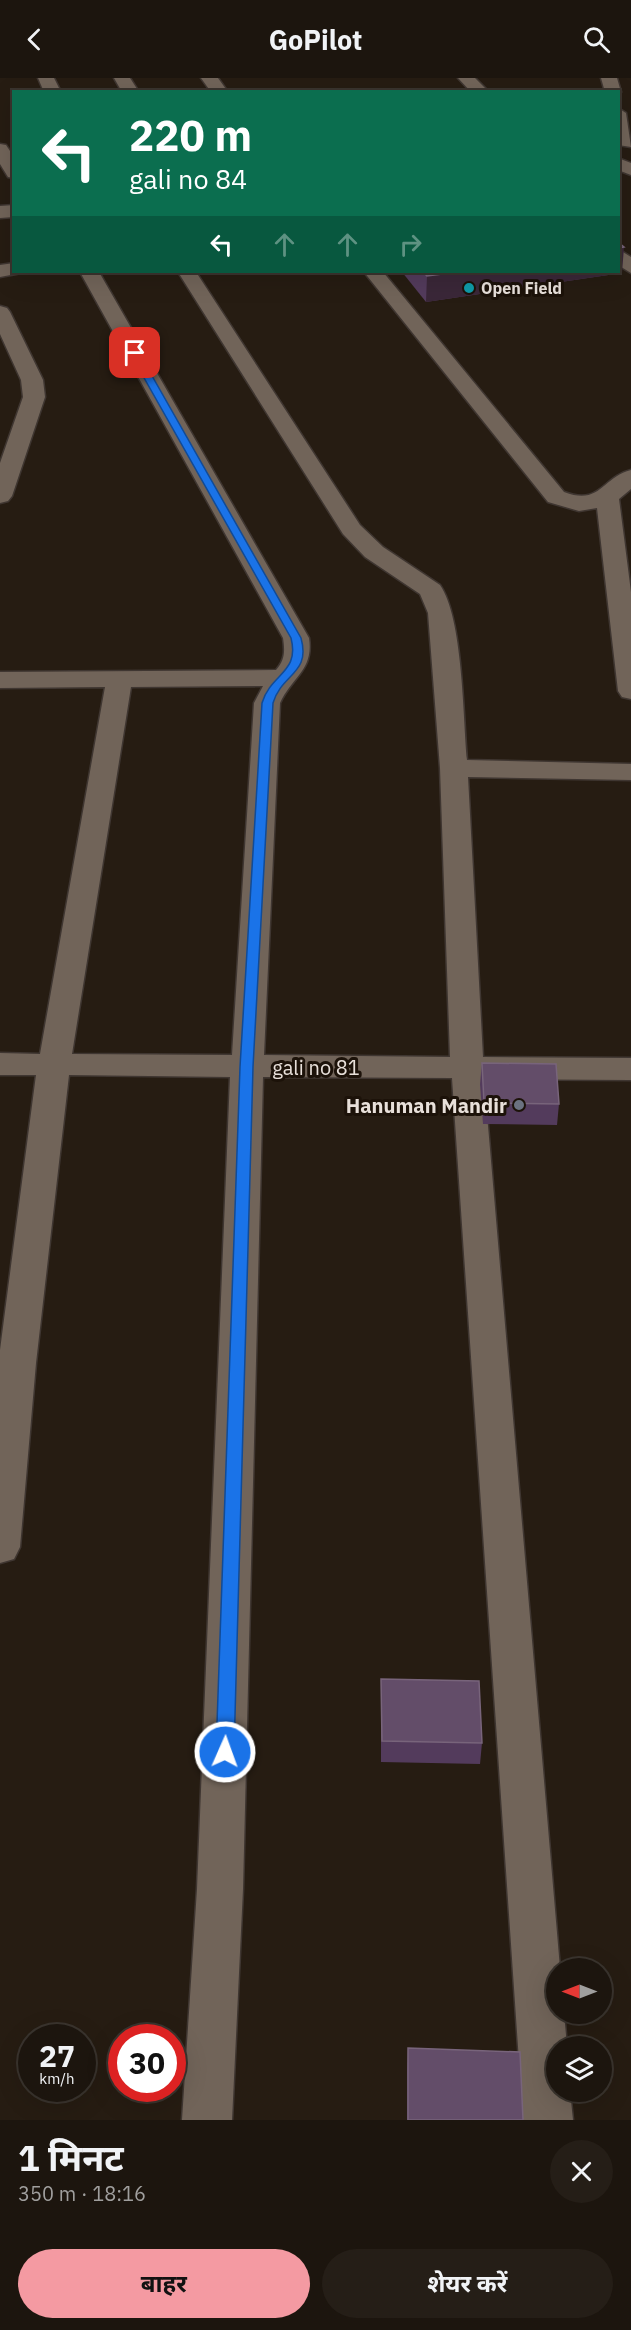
<!DOCTYPE html>
<html lang="hi">
<head>
<meta charset="utf-8">
<style>
  body { margin:0; font-family:"IBM Plex Sans","Noto Sans Devanagari",sans-serif; background:#251e17; color:#f1f3f6; height:100vh; display:flex; flex-direction:column; font-size:22px; white-space:nowrap }
  * { box-sizing:border-box; margin:0 }
  p { font-size:20px; color:#a09f9e }
  .icon { flex:none; width:33px; height:33px; fill:none; stroke:currentColor; stroke-width:2; stroke-linecap:round; stroke-linejoin:round }
  .map { position:relative; height:2042px; overflow:hidden }
  .side { display:flex; flex-direction:column; background:#1c150e; flex:1 }
  .side>* { flex:none }
  .hud { position:absolute; left:12px; top:12px; width:608px; height:183px; border-radius:0px; box-shadow:0 6px 24px #0002,0 0 0 2px #3a342e; background:#0b6e4f; color:#fff; overflow:hidden }
  .needle { width:39px; rotate:270deg }
  .buttons { position:absolute; left:546px; top:1880px; display:grid; gap:12px }
  .buttons a { display:grid; place-items:center; width:66px; height:66px; border-radius:50%; background:#1c150e; box-shadow:0 6px 24px #0002,0 0 0 2px #3a342e; font-size:30px }
  .speed { position:absolute; left:18px; top:1946px; display:flex; gap:12px; font-size:30px; font-weight:700; text-align:center }
  .speed>* { display:grid; place-content:center; width:78px; height:78px; border-radius:50%; background:#1c150e; box-shadow:0 6px 24px #0002,0 0 0 2px #3a342e; line-height:1 }
  .speed small { font-size:15px; font-weight:400 }
  .speed .limit { border:9px solid #d22; background:#fff; color:#111 }
  .pin { position:absolute; display:grid; place-items:center; width:51px; height:51px; color:#fff; margin:-26px; border-radius:12px; box-shadow:0 3px 9px #0006 }
  .me { position:absolute; width:66px; margin:-33px; rotate:2deg; stroke-linejoin:round; filter:drop-shadow(0 0 4px #0008) }
  .turn { display:flex; align-items:center; gap:21px; height:126px; padding:0 18px; font-size:27px }
  .turn .icon { width:78px; height:78px; stroke-width:2.5 }
  .turn b { display:block; font-size:42px; line-height:51px }
  .lanes { display:flex; align-items:center; height:57px; padding:0 18px; background:#0003; justify-content:center; gap:30px; direction:ltr }
  .lanes .off { opacity:.35 }
  .round { display:grid; place-items:center; flex:none; width:63px; height:63px; border-radius:32px; background:#251e17 }
  .overview { display:flex; align-items:center; justify-content:space-between; height:102px; padding:0 18px }
  h1 { font-size:36px; font-weight:700; line-height:45px }
  .action { display:flex; gap:12px; margin-top:auto; padding:12px 18px }
  .action a { flex:1; height:69px; border-radius:36px; background:#f49aa2; color:#111; font-size:24px; font-weight:700; line-height:69px; text-align:center }
  .action a+a { background:#251e17; color:#f1f3f6 }
  header { display:flex; justify-content:space-between; align-items:center; height:78px; padding:0 18px; background:#1c150e; font-size:27px; font-weight:700 }
  .map>svg:first-child { display:block }
  .lines { fill:none; stroke-linecap:round; stroke-linejoin:round }
  .minor-casing { stroke:#3f3631; stroke-width:3 }
  .minor { fill:#716459; fill-rule:evenodd }
  .wall { fill:#533b5c }
  .shaded-wall { fill:#3a2738 }
  .building { fill:#634d69; stroke:#78647b; stroke-width:1.5 }
  .route { fill:#1a73e8; stroke:#114b97; stroke-width:1.5 }
  .culture-dot { fill:#0f9aa8; stroke:#1c1209; stroke-width:2 }
  .worship-dot { fill:#6b7280; stroke:#1c1209; stroke-width:2 }
  .labels { text-anchor:middle; dominant-baseline:central; stroke-width:6; stroke-linejoin:round; paint-order:stroke }
  .far-poi-label { font-size:16px; font-weight:bold; fill:#e8e0da; stroke:#1c1209; text-anchor:start }
  .street-label { font-size:20px; fill:#e8e0da; stroke:#1c1209 }
  .poi-label { font-size:20px; font-weight:bold; fill:#e8e0da; stroke:#1c1209; text-anchor:end }
</style>
</head>
<body>
<header><svg class="icon" aria-label="back" viewBox="0 0 24 24"><path d="M15 5l-7 7 7 7"/></svg>GoPilot<svg class="icon" aria-label="search" viewBox="0 0 24 24"><circle cx="10" cy="10" r="6"/><path d="M15 15l6 6"/></svg></header>
<div class="map">
<svg width="631" height="2042" viewBox="0 0 631 2042">
  <rect width="100%" height="100%" fill="#261c12"/>
  <g class="lines">
    <defs>
      <g id="minor">
        <path d="M38,0H54L61,14H44Z"/>
        <path d="M114,0H130L139,14H122Z"/>
        <path d="M201,0H218L228,14H211Z"/>
        <path d="M458,0H475L489,14H471Z"/>
        <path d="M601,0H617L621,14L619,18L618,14H605Z"/>
        <path d="M618,30L626,35L631,69L618,67Z"/>
        <path d="M0,66L6,67L14,79V100L8,99L0,86Z"/>
        <path d="M618,80L631,85V97L618,92Z"/>
        <path d="M14,127V139L0,140V128Z"/>
        <path d="M618,171L631,179V195L618,187Z"/>
        <path d="M14,185V194L21,195L0,199V187Z"/>
        <path d="M80,194H99L309,560C314,592 292,599 280,625L264,977L450,979L440,690L428,535L420,516L365,479L343,456L178,194H196L360,447L383,469L440,507C463,540 463,639 467,682L631,686V702L468,699L483,979L631,980V1002L484,1001L560,1890H556V1935H564L567,1968H556V2013H570L573,2042H523L452,1000L263,999L243,1811L232,2042H182L197,1811L230,999L69,997L36,1285L20,1469L14,1481L0,1485V1272L36,997H0V975L40,976L105,609L0,610V594L276,592C285,582 285,573 283,560ZM263,608L254,625L232,977L72,976L131,609Z"/>
        <path d="M364,194H383L564,414C601,428 602,399 631,392V411L619,421L631,514V621L622,619L618,613L597,430L579,433L548,424Z"/>
        <path d="M0,228L7,230L10,234L43,302L45,319L12,418L8,423L0,425V385L23,319L21,302L0,256Z"/>
      </g>
    </defs>
    <use href="#minor" class="minor-casing"/>
    <use href="#minor" class="minor"/>
  </g>
  <g class="wall">
    <path d="M402,194H618L622,195L426,224Z"/>
    <path d="M482,985L559,1026L557,1047L483,1046L480,1006Z"/>
    <path d="M381,1601L482,1665L480,1686L381,1684Z"/>
    <path d="M408,1970L523,2042H407V1990Z"/>
  </g>
  <path class="shaded-wall" d="M624,169L622,195L426,224L427,198L458,194H618V170Z"/>
  <g class="building">
    <path d="M618,164L624,169L618,170Z"/>
    <path d="M423,194H458L427,198Z"/>
    <path d="M482,985L556,986L559,1026L484,1025Z"/>
    <path d="M381,1601L479,1603L482,1665L382,1663Z"/>
    <path d="M408,1970L520,1974L523,2042H408Z"/>
  </g>
  <path class="route" d="M135,272L139,275L301,560C311,596 282,595 273,625L253,989L234,1674L231,1680L225,1682L219,1680L216,1674L240,989L262,625C271,595 300,595 291,560L130,275Z"/>
  <circle class="culture-dot" cx="469" cy="210" r="6"/>
  <circle class="worship-dot" cx="519" cy="1027" r="6"/>
  <g class="labels">
    <g class="far-poi-label">
      <text x="481" y="210">Open Field</text>
    </g>
    <g class="street-label">
      <text x="316" y="989">gali no 81</text>
    </g>
    <g class="poi-label">
      <text x="507" y="1027">Hanuman Mandir</text>
    </g>
  </g>
</svg>
<div class="buttons">
<a><svg class="needle" viewBox="-14 -14 28 28"><path d="M0-13l5 13h-10z" fill="#e53935"/><path d="M0 13l5-13h-10z" fill="#a09f9e"/></svg></a>
<a><svg class="icon" aria-label="layers" viewBox="0 0 24 24"><path d="M12 4l9 5-9 5-9-5zM3 14l9 5 9-5"/></svg></a>
</div>
<div class="speed"><div>27<small>km/h</small></div><div class="limit">30</div></div>
<div class="pin" style="left:135px;top:275px;background:#d93025"><svg class="icon" aria-label="arrive" viewBox="0 0 24 24"><path d="M6 21V4h12l-3 4 3 4H6"/></svg></div>
<svg class="me" style="left:225px;top:1674px" viewBox="-20 -20 40 40"><circle r="17" fill="#1a73e8" stroke="#fff" stroke-width="3"/><path d="M0-11L8 9 0 5-8 9z" fill="#fff"/></svg>
<div class="hud">
<div class="turn"><svg class="icon" aria-label="left" viewBox="0 0 24 24"><path d="M17 20v-9H6M10 6l-5 5 5 5"/></svg><div><b>220 m</b>gali no 84</div></div>
<div class="lanes"><svg class="icon" aria-label="left" viewBox="0 0 24 24"><path d="M17 20v-9H6M10 6l-5 5 5 5"/></svg><svg class="icon off" aria-label="ahead" viewBox="0 0 24 24"><path d="M12 20V5M6 11l6-6 6 6"/></svg><svg class="icon off" aria-label="ahead" viewBox="0 0 24 24"><path d="M12 20V5M6 11l6-6 6 6"/></svg><svg class="icon off" aria-label="right" viewBox="0 0 24 24"><path d="M7 20v-9h11M14 6l5 5-5 5"/></svg></div>
</div>
</div>
<section class="side">
<div class="overview"><div><h1>1 मिनट</h1><p>350 m · 18:16</p></div><a class="round"><svg class="icon" aria-label="close" viewBox="0 0 24 24"><path d="M6 6l12 12M18 6L6 18"/></svg></a></div>
<div class="action"><a>बाहर</a><a>शेयर करें</a></div>
</section>
</body>
</html>
